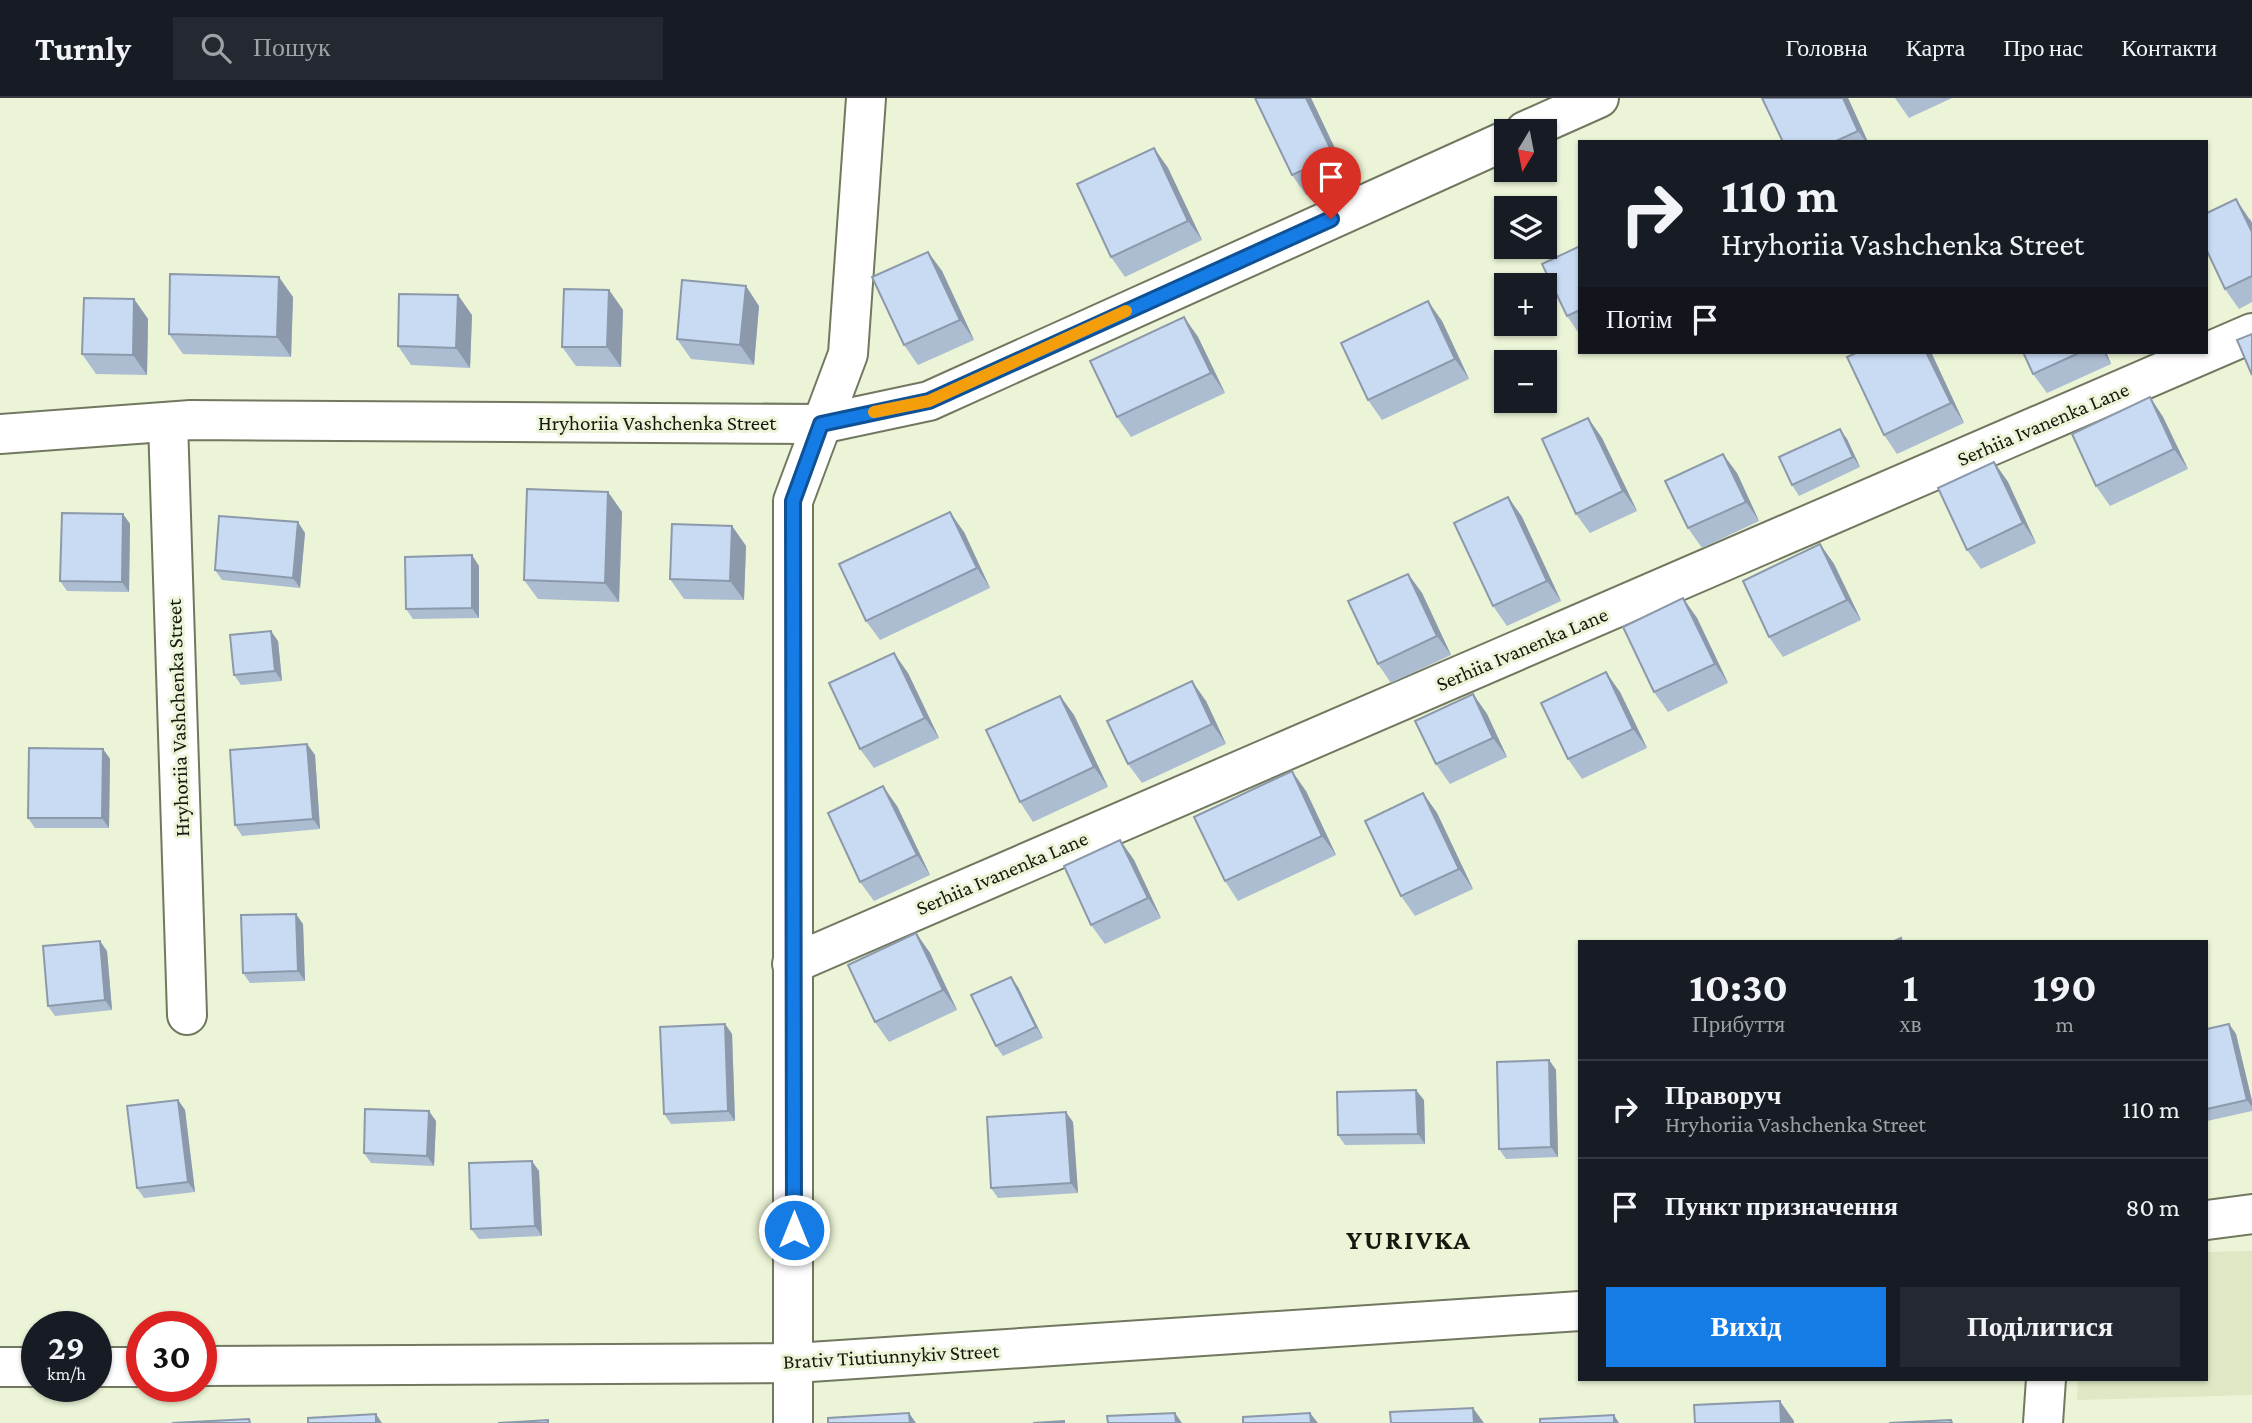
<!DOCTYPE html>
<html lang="uk">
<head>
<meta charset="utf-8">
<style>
  body { margin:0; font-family:"Crimson Pro",serif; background:#242831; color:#f1f3f6; height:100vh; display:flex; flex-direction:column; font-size:26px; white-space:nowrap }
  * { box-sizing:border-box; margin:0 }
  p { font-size:23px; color:#9ea1a6 }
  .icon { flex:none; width:38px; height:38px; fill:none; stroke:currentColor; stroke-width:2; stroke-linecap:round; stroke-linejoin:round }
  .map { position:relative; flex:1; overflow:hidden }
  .details { position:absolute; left:1578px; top:842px; width:630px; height:441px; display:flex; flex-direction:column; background:#171b24; border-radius:0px; box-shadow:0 2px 5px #0004 }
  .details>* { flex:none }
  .banner { position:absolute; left:1578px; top:42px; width:630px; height:214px; border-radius:0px; box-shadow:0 2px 5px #0004; background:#171b24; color:#f1f3f6; overflow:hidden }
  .needle { width:46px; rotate:190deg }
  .tools { position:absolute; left:1494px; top:21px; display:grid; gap:14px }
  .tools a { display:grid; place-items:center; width:63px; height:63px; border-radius:0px; background:#171b24; box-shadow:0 2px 5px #0004; font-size:35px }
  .speed { position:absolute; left:21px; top:1213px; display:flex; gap:14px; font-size:35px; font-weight:700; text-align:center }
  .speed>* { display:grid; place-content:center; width:91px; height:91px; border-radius:50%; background:#171b24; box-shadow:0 2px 5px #0004; line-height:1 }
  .speed small { font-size:18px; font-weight:400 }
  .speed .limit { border:10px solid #d22; background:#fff; color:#111 }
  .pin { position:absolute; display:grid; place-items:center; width:60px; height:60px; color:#fff; margin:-72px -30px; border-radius:50% 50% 50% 0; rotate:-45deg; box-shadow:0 0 7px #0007 }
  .pin .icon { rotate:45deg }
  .me { position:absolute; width:77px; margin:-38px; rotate:0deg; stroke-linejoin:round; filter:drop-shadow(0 0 5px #0008) }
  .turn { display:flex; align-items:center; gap:24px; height:147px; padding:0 28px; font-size:32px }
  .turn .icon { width:91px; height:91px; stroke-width:2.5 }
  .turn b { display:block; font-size:49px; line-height:60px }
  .then { display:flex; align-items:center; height:66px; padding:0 28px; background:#0003; gap:14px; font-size:26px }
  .eta { display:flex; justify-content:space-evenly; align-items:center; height:119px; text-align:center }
  .eta b { font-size:42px; font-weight:700; line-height:49px }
  .cta { display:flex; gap:14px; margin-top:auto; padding:14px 28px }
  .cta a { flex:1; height:80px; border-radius:0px; background:#167ce5; color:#fff; font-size:28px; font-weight:700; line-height:80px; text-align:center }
  .cta a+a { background:#242831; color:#f1f3f6 }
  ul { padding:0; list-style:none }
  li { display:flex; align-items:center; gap:21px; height:98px; padding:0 28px; border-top:2px solid #363941 }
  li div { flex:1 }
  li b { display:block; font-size:26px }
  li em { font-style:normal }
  header { display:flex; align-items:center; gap:42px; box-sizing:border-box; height:98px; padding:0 35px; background:#171b24; border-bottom:2px solid #363941 }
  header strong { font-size:33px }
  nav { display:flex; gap:38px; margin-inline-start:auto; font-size:24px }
  .search { width:490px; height:63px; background:#242831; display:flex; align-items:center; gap:18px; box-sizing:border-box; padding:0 24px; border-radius:0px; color:#9ea1a6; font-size:26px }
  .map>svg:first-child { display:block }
  .built { fill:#dee8c4 }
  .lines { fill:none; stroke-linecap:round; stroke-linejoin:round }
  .minor-casing { stroke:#71785f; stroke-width:42 }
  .minor { stroke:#fff; stroke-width:38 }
  .wall { fill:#acbcd1 }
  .shaded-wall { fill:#8c99aa }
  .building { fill:#c8dbf3; stroke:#8c99aa; stroke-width:2 }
  .route-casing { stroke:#0e5195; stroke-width:18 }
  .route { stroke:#167ce5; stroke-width:12 }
  .slow { stroke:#f59e0b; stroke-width:12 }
  .labels { text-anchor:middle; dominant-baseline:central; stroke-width:6; stroke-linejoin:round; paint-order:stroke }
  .street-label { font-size:21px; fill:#16190f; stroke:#ebf4d7 }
  .district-label { font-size:28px; font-weight:bold; letter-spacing:2px; fill:#16190f; stroke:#ebf4d7 }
</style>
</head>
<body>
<header>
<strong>Turnly</strong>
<div class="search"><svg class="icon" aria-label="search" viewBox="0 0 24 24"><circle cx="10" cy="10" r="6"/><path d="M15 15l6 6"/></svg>Пошук</div>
<nav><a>Головна</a><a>Карта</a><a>Про нас</a><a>Контакти</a></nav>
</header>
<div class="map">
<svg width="2252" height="1325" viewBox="0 0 2252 1325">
  <rect width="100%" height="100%" fill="#ebf4d7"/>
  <path class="built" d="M2252,1153V1297L2077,1302L2078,1281H2207V1154Z"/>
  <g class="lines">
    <defs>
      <g id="minor">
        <path d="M1525,33L1599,0"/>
        <path d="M168,324L187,917"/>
        <path d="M0,336L191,322L821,326L929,303L1507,42"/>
        <path d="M792,866L2252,235"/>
        <path d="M2207,1122L2252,1116"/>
        <path d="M201,1268L795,1265L1580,1213"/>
        <path d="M0,1269H37"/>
        <path d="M96,1269H142"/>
        <path d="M793,1325V403L848,256L866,0"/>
        <path d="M2043,1325L2046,1281"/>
      </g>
    </defs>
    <use href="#minor" class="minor-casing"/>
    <use href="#minor" class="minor"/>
  </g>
  <g class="wall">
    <path d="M1255,0H1311L1348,78L1306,97L1292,77Z"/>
    <path d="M1848,0L1868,44H1783Z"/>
    <path d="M1895,0H1952L1909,20Z"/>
    <path d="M1154,50L1168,70L1202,142L1125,179L1111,159Z"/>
    <path d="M2250,120L2252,125V204L2239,211L2225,191Z"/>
    <path d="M1580,148V237L1567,218Z"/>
    <path d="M928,154L942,173L974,242L918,267L904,247Z"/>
    <path d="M609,192L623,212L621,269L576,268L562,249Z"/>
    <path d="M293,199L291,259L183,256L169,236Z"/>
    <path d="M134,201L148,221L147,277L96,276L82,256Z"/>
    <path d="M759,208L754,267L691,261L677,241Z"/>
    <path d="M472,217L470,270L411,267L398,248Z"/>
    <path d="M1184,219L1198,239L1225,295L1131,339L1117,319Z"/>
    <path d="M1442,223L1469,281L1382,322L1368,302Z"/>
    <path d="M1931,254L1964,325L1897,356L1884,337Z"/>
    <path d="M2023,254H2106L2111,266L2047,295L2033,276Z"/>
    <path d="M2150,299L2163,319L2188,371L2110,408L2096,388Z"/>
    <path d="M1588,320L1602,340L1637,413L1590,435L1576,416Z"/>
    <path d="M1847,341L1860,369L1799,398L1792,387Z"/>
    <path d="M1994,364L2008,384L2036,445L1981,471L1967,452Z"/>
    <path d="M1737,375L1759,423L1702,450L1688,430Z"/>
    <path d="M608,394L622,414L619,504L538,501L524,482Z"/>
    <path d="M1508,399L1522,419L1561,503L1507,528L1493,508Z"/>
    <path d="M123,416L130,426L129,494L67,493L60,483Z"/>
    <path d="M732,428L746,448L744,502L684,501L670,481Z"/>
    <path d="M964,434L990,490L880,542L866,523Z"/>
    <path d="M305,435L300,490L222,482L215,472Z"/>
    <path d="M1820,446L1834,466L1861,522L1783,559L1769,539Z"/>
    <path d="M479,468V520L413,521L406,511Z"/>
    <path d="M1408,476L1422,495L1451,557L1391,585L1378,566Z"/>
    <path d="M1683,500L1697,520L1728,585L1668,614L1654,594Z"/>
    <path d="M278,543L282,583L241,587L234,577Z"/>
    <path d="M908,575L939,640L874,670L860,651Z"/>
    <path d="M1620,594L1647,650L1582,681L1568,661Z"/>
    <path d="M1473,596L1487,616L1507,659L1450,686L1436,666Z"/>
    <path d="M1060,598L1074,617L1108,689L1033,724L1020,704Z"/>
    <path d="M1206,603L1226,646L1142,685L1128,666Z"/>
    <path d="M307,646L315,657L320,731L242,738L235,727Z"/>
    <path d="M103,651L110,661L109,730H35L28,720Z"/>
    <path d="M1306,693L1336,757L1238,803L1225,783Z"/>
    <path d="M1423,695L1437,715L1473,791L1415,818L1401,798Z"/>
    <path d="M897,708L930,777L874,803L860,784Z"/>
    <path d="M1120,742L1134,762L1161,820L1105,846L1091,827Z"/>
    <path d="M303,826L305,883L250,885L243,875Z"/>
    <path d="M916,835L930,855L957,912L889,944L875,924Z"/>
    <path d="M107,853L112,912L55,918L48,908Z"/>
    <path d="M1018,889L1043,940L1003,958L996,948Z"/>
    <path d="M725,926L732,936L735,1023L671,1026L664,1016Z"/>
    <path d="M2229,926L2236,936L2252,1003V1013L2207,1023V931Z"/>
    <path d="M1549,962L1556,972L1558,1059L1506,1061L1499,1051Z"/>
    <path d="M178,1002L185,1012L195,1094L144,1100L137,1090Z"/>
    <path d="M1424,1002L1425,1046L1345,1047L1338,1037Z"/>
    <path d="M436,1023L434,1068L371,1065L364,1055Z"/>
    <path d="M1073,1024L1078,1095L998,1100L991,1090Z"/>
    <path d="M539,1073L542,1138L479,1141L471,1131Z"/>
  </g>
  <g class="shaded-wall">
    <path d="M1306,0H1311L1348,78L1334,58Z"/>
    <path d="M1843,0H1848L1868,44H1866L1858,33Z"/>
    <path d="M1154,50L1168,70L1202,142L1188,123Z"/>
    <path d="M2236,101L2252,125V134Z"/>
    <path d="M928,154L942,173L974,242L960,222Z"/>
    <path d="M279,179L293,199L291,259L277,239Z"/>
    <path d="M746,188L759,208L754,267L740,247Z"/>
    <path d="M609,192L623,212L621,269L607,249Z"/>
    <path d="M458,197L472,217L470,270L456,250Z"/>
    <path d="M134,201L148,221L147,277L133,257Z"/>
    <path d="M1428,203L1442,223L1469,281L1455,261Z"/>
    <path d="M1184,219L1198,239L1225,295L1211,275Z"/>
    <path d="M1926,254H1931L1964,325L1951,305Z"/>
    <path d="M2103,254H2106L2111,266Z"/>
    <path d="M2150,299L2163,319L2188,371L2174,351Z"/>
    <path d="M1588,320L1602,340L1637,413L1623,393Z"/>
    <path d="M1840,331L1847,341L1860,369L1853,359Z"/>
    <path d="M1723,356L1737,375L1759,423L1746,404Z"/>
    <path d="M1994,364L2008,384L2036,445L2023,425Z"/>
    <path d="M608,394L622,414L619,504L605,485Z"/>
    <path d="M1508,399L1522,419L1561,503L1547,483Z"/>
    <path d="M950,414L964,434L990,490L977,470Z"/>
    <path d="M123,416L130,426L129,494L122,484Z"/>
    <path d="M298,424L305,435L300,490L293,480Z"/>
    <path d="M732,428L746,448L744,502L730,483Z"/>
    <path d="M1820,446L1834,466L1861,522L1847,502Z"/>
    <path d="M472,457L479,468V520L472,510Z"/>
    <path d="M1408,476L1422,495L1451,557L1437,538Z"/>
    <path d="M1683,500L1697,520L1728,585L1715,566Z"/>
    <path d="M271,533L278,543L282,583L275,573Z"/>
    <path d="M894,555L908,575L939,640L925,620Z"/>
    <path d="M1606,574L1620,594L1647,650L1633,631Z"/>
    <path d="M1192,583L1206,603L1226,646L1212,626Z"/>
    <path d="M1473,596L1487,616L1507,659L1493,640Z"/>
    <path d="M1060,598L1074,617L1108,689L1094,669Z"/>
    <path d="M307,646L315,657L320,731L313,721Z"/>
    <path d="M103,651L110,661L109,730L102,720Z"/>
    <path d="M1292,673L1306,693L1336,757L1322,738Z"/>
    <path d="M883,688L897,708L930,777L917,757Z"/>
    <path d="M1423,695L1437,715L1473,791L1459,771Z"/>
    <path d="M1120,742L1134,762L1161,820L1148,800Z"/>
    <path d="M296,816L303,826L305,883L298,873Z"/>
    <path d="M916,835L930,855L957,912L943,892Z"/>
    <path d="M100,843L107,853L112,912L105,902Z"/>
    <path d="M1011,879L1018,889L1043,940L1036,929Z"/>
    <path d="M725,926L732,936L735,1023L728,1013Z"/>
    <path d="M2229,926L2236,936L2252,1003V1009L2247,1002Z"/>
    <path d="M1549,962L1556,972L1558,1059L1551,1049Z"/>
    <path d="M1416,992L1424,1002L1425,1046L1418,1036Z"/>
    <path d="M178,1002L185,1012L195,1094L188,1084Z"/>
    <path d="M429,1013L436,1023L434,1068L427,1058Z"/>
    <path d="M1066,1014L1073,1024L1078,1095L1071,1085Z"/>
    <path d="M532,1063L539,1073L542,1138L535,1128Z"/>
    <path d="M1780,1303L1794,1323V1325H1781Z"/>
    <path d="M1473,1310L1484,1325H1474Z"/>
    <path d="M909,1315L916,1325H910Z"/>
    <path d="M1175,1315L1182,1325H1176Z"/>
    <path d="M1310,1315L1318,1325H1311Z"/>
    <path d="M376,1316L382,1325H376Z"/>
    <path d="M1614,1317L1619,1325H1614Z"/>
  </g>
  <g class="building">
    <path d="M1255,0H1306L1334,58L1292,77Z"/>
    <path d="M1762,0H1843L1858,33L1834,44H1783Z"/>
    <path d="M1154,50L1188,123L1111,159L1077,86Z"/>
    <path d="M2236,101L2252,134V178L2225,191L2207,153V115Z"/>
    <path d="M1580,148V212L1567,218L1542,166Z"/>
    <path d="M928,154L960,222L904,247L872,179Z"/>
    <path d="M170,176L279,179L277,239L169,236Z"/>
    <path d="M682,182L746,188L740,247L677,241Z"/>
    <path d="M564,191L609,192L607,249H562Z"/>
    <path d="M399,196L458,197L456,250L398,248Z"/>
    <path d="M84,200L134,201L133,257L82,256Z"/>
    <path d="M1428,203L1455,261L1368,302L1341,245Z"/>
    <path d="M1184,219L1211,275L1117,319L1090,263Z"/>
    <path d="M2252,236V277L2237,242Z"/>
    <path d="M1858,254H1926L1951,305L1884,337L1847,259Z"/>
    <path d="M2023,254H2081L2033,276Z"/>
    <path d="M2150,299L2174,351L2096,388L2072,336Z"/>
    <path d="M1588,320L1623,393L1576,416L1542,341Z"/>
    <path d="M1840,331L1853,359L1792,387L1779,359Z"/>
    <path d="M1723,356L1746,404L1688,430L1665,383Z"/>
    <path d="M1994,364L2023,425L1967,452L1938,390Z"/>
    <path d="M527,391L608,394L605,485L524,482Z"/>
    <path d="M1508,399L1547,483L1493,508L1454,425Z"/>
    <path d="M950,414L977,470L866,523L839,466Z"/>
    <path d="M62,415L123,416L122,484L60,483Z"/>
    <path d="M219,418L298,424L293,480L215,472Z"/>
    <path d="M672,426L732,428L730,483L670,481Z"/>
    <path d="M1820,446L1847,502L1769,539L1743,483Z"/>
    <path d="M472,457V510L406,511L405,459Z"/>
    <path d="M1408,476L1437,538L1378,566L1348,503Z"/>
    <path d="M1683,500L1715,566L1654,594L1623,529Z"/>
    <path d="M271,533L275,573L234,577L230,537Z"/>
    <path d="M894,555L925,620L860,651L829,585Z"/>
    <path d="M1606,574L1633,631L1568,661L1541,605Z"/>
    <path d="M1192,583L1212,626L1128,666L1107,623Z"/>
    <path d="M1473,596L1493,640L1436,666L1415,623Z"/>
    <path d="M1060,598L1094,669L1020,704L986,632Z"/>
    <path d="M307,646L313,721L235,727L230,652Z"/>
    <path d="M29,650L103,651L102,720H28Z"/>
    <path d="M1292,673L1322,738L1225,783L1194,719Z"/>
    <path d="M883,688L917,757L860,784L828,715Z"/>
    <path d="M1423,695L1459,771L1401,798L1365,723Z"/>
    <path d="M1120,742L1148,800L1091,827L1064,768Z"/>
    <path d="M296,816L298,873L243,875L241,817Z"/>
    <path d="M916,835L943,892L875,924L848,867Z"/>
    <path d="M1901,840L1902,844H1892Z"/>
    <path d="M100,843L105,902L48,908L43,848Z"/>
    <path d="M1011,879L1036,929L996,948L971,897Z"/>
    <path d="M725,926L728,1013L664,1016L660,929Z"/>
    <path d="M2229,926L2247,1002L2207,1011V931Z"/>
    <path d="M1549,962L1551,1049L1499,1051L1497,964Z"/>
    <path d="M1416,992L1418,1036L1338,1037L1337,994Z"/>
    <path d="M178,1002L188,1084L137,1090L127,1008Z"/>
    <path d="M365,1011L429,1013L427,1058L364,1055Z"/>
    <path d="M1066,1014L1071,1085L991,1090L987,1019Z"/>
    <path d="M532,1063L535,1128L471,1131L469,1065Z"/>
    <path d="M1780,1303L1781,1325H1695L1694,1307Z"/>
    <path d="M1473,1310L1474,1325H1391L1390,1314Z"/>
    <path d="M909,1315L910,1325H828V1320Z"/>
    <path d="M1175,1315L1176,1325H1108L1107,1318Z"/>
    <path d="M1310,1315L1311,1325H1243V1319Z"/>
    <path d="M376,1316V1325H308V1320Z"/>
    <path d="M1614,1317V1325H1540V1321Z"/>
    <path d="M249,1321L250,1325H172Z"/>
    <path d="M548,1322V1325H498Z"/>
    <path d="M1951,1322L1952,1325H1889Z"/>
    <path d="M1064,1323V1325H1033Z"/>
  </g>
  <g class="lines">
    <defs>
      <path id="route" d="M794,1132L793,403L821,326L929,303L1331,121"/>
    </defs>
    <use href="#route" class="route-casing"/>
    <use href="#route" class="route"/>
    <path class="slow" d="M874,314L929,303L1126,213"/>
  </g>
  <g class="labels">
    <g class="street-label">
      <text x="657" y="325">Hryhoriia Vashchenka Street</text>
      <text transform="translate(2043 326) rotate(-23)">Serhiia Ivanenka Lane</text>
      <text transform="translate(1522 551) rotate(-23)">Serhiia Ivanenka Lane</text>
      <text transform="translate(178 620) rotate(-92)">Hryhoriia Vashchenka Street</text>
      <text transform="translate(1002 775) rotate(-23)">Serhiia Ivanenka Lane</text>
      <text transform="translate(891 1258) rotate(-3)">Brativ Tiutiunnykiv Street</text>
    </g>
    <g class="district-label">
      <text x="1409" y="1141">YURIVKA</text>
    </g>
  </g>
</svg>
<div class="tools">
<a><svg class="needle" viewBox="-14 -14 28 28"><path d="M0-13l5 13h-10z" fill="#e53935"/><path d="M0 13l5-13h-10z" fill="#9ea1a6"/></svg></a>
<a><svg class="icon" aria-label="layers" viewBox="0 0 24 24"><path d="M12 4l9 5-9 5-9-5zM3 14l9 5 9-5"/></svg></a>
<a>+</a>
<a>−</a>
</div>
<div class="speed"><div>29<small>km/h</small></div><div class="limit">30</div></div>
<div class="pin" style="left:1331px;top:121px;background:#d93025"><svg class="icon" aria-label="arrive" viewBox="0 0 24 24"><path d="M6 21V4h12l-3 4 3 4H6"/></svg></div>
<svg class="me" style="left:794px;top:1132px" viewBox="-20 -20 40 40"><circle r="17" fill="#167ce5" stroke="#fff" stroke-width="3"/><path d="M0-11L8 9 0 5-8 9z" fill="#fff"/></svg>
<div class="banner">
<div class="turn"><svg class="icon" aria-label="right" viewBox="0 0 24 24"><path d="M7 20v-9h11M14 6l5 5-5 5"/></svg><div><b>110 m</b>Hryhoriia Vashchenka Street</div></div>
<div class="then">Потім<svg class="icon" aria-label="arrive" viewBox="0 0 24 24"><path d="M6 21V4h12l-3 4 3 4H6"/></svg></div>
</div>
<section class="details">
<div class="eta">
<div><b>10:30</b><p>Прибуття</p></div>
<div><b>1</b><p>хв</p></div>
<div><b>190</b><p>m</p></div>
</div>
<ul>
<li><svg class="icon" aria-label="right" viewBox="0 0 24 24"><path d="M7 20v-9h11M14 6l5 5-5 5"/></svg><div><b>Праворуч</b><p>Hryhoriia Vashchenka Street</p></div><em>110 m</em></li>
<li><svg class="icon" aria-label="arrive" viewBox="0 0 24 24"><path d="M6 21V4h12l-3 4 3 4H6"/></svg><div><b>Пункт призначення</b></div><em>80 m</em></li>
</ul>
<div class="cta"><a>Вихід</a><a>Поділитися</a></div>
</section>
</div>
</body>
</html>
